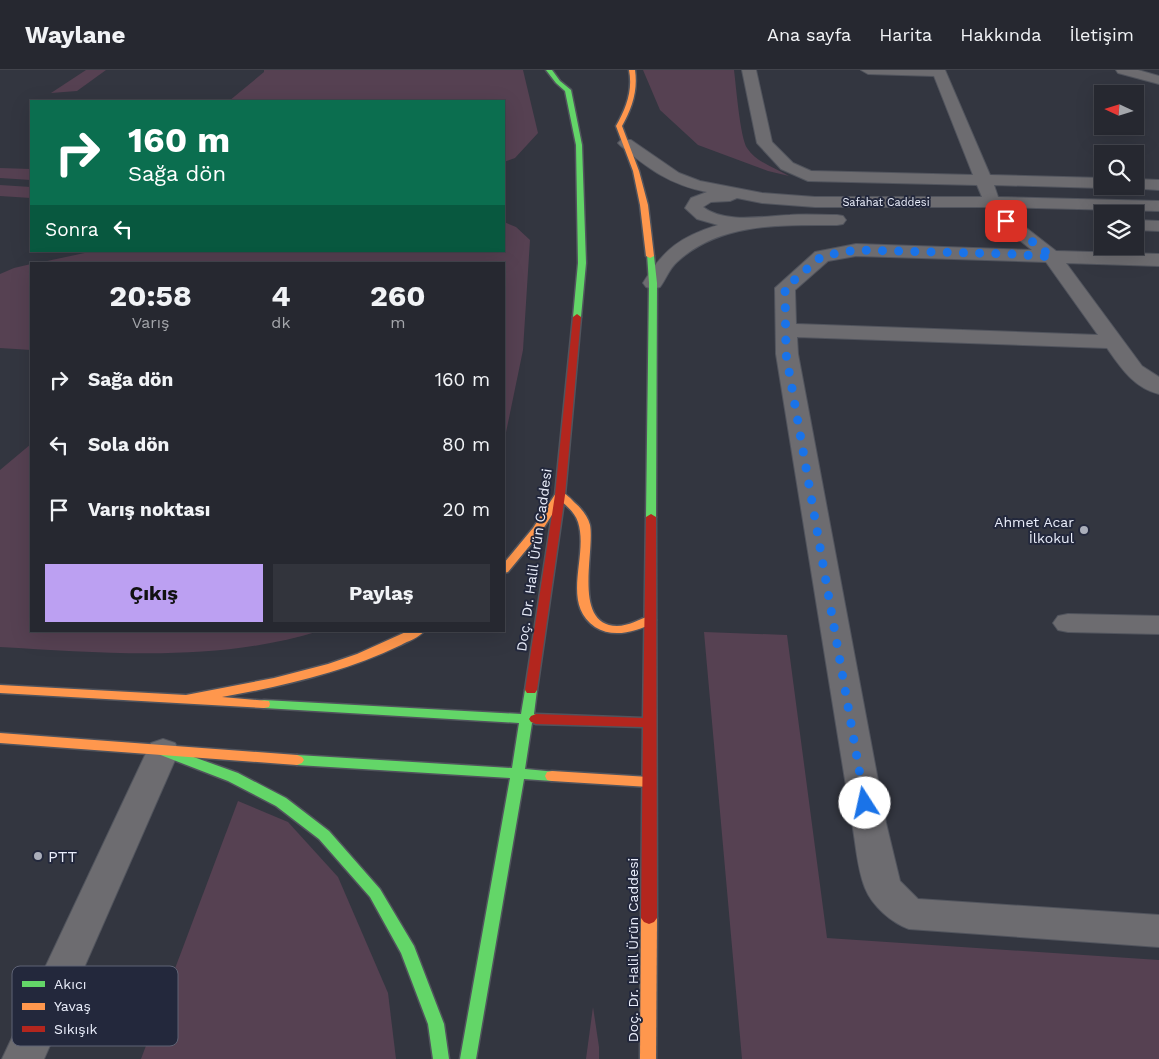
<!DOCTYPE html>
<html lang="tr">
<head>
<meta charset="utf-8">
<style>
  body { margin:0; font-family:"Work Sans",sans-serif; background:#32343c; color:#f1f3f6; height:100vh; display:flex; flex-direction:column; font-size:19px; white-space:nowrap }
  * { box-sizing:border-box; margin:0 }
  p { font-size:16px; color:#a4a6ab }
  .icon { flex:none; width:28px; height:28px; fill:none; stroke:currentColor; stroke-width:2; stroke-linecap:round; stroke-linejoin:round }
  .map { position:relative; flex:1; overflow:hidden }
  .side { position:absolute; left:30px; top:192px; width:475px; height:370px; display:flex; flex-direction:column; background:#262830; border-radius:0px; box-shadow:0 5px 20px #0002,0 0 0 1px #42444c }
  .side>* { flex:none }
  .guide { position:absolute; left:30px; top:30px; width:475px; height:152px; border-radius:0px; box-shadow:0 5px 20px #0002,0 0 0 1px #42444c; background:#0b6e4f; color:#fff; overflow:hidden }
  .needle { width:32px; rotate:274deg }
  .tools { position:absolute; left:1094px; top:15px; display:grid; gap:10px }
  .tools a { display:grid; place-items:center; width:50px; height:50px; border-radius:0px; background:#262830; box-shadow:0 5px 20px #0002,0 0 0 1px #42444c; font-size:25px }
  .pin { position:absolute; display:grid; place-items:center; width:42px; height:42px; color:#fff; margin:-21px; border-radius:10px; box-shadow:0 2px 8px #0006 }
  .me { position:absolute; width:55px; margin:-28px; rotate:350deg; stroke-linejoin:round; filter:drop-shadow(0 0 4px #0008) }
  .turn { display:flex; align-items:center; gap:18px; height:105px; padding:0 15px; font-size:22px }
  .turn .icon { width:65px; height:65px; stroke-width:2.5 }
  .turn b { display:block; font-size:35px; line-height:42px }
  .then { display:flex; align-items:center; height:48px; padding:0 15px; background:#0003; gap:10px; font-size:19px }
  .eta { display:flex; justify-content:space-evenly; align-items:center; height:85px; text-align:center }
  .eta b { font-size:30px; font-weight:700; line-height:35px }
  .primary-button { display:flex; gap:10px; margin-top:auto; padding:10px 15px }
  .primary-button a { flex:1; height:58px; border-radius:0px; background:#bca0f2; color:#111; font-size:20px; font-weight:700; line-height:58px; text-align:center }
  .primary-button a+a { background:#32343c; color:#f1f3f6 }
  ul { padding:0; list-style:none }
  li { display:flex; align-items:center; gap:15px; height:65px; padding:0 15px }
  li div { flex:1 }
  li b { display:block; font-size:19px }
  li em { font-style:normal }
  header { display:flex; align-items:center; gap:30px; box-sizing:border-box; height:70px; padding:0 25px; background:#262830; border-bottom:1px solid #42444c }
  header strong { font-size:24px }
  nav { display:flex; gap:28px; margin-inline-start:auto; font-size:18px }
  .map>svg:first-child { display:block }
  .green { fill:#564152 }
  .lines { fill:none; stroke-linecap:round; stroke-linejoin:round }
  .street-casing { stroke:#51545d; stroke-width:2 }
  .fast-casing { stroke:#51545d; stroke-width:3 }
  .slow-casing { stroke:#51545d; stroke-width:3 }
  .jam-casing { stroke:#51545d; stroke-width:3 }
  .street { fill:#6d6c70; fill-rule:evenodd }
  .fast { fill:#63d668; fill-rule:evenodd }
  .slow { fill:#ff974d; fill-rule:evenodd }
  .jam { fill:#b3261e; fill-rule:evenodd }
  .route { stroke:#1a73e8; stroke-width:9; stroke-dasharray:0 16.2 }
  .poi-dot { fill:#aaaeba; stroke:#23283c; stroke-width:2 }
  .labels { text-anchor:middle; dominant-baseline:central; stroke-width:4; stroke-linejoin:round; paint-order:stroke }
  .far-street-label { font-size:11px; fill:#eaeefb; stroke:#23283c }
  .poi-label { font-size:14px; fill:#eaeefb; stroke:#23283c; text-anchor:end }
  .street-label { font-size:14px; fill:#eaeefb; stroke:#23283c }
  .near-poi-label { font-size:16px; fill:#eaeefb; stroke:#23283c; text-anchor:start }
  .key { fill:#23283c; stroke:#5f6375; stroke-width:1 }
  .key-label { font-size:14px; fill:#eaeefb }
</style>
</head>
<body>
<header>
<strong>Waylane</strong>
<nav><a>Ana sayfa</a><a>Harita</a><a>Hakkında</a><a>İletişim</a></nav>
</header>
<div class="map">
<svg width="1159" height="989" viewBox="0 0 1159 989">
  <rect width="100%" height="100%" fill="#333640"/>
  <g class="green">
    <path d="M86,0H106L77,21L51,23Z"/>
    <path d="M264,0H523L538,63L515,88L504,92V31H229L264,2Z"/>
    <path d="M643,0H734C736,15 740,67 747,78C756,92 775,98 789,106L768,101L698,75L660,40Z"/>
    <path d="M0,98L31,99V110L0,108Z"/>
    <path d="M0,115L31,117V128L0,126Z"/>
    <path d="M504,152L516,157L530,170L523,280L504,372V194H33L94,181H504Z"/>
    <path d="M31,194V280L0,278V204L14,198Z"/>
    <path d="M31,374V561H319C216,593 107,583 0,577V400Z"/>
    <path d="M704,562L787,565L827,868L1159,890V989H742Z"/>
    <path d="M238,731L288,752L338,807L388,923L396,989H141Z"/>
    <path d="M593,937L599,977V989H586Z"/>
  </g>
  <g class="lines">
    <defs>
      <g id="street">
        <path d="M742,0H756L772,72L793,93L811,101L973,105L934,6L868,4L861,0H945L990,105L1102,108V116H1108L1102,118L994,115L998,127L1159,131V141L993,137H815L762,133L737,128L730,131L711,132L703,137C726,154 763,146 790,145C806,144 821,145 837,145L843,146L846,150L843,154L837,155C782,155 720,152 677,192C669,199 666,209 660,217L653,219L646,217L643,213C664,179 680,167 718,155L697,149L685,138L691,128L707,122C670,115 649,99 621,76L618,73L621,70H631L679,103L700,111L762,123L815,127H982L977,115L808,111L781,99L757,73Z"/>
        <path d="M1116,0H1138L1159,6V14L1118,3Z"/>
        <path d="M1135,109L1159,110V120L1129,118L1128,116H1135Z"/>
        <path d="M1006,146L1012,147L1056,181L1159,184V196L1066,193L1142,296L1159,307V324C1134,318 1121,298 1107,278L797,267L798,284L886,753L900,811L918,829L1159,845V877L909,859C892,853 872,836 865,818C857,798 856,774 852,753L776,284L775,218L815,182L856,174L1032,180L1000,155L997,151L1000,147ZM856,186L1046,192L1098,265L796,254L795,220L828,191Z"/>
        <path d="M1135,150L1159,151V161L1135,160Z"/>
        <path d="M1068,544L1159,546V564L1068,562L1058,560L1053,553L1058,546Z"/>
        <path d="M163,669L175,673L179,681L44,989H2L147,681L151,673Z"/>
      </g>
      <g id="fast">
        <path d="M546,0H552L560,11L571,20L582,75L586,193L581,247L577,250L573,247L578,193L576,75L565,21L556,13Z"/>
        <path d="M647,184L654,186L657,213L656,447L651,450L646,447L649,213Z"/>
        <path d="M531,616L535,617L537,620L534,644L541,646L543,649L541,652L532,653L525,699L557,702L559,706L557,710L552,711L524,709L476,989H460L510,708L297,695L292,693L290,690L292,687L297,685L512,698L519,653L264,638L259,637L258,634L259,631L264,630L521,644L525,620L527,617Z"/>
        <path d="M163,676L238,703L286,728L329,761L380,819L414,876L444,954L449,989H433L428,954L401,883L370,827L319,769L276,736L228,711L158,684L156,681L158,678Z"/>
      </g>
      <g id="slow">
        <path d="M629,0H635C638,21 632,38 622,56L639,101L648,135L654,186L650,188L646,186L640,135L633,101L616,56C626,38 633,21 629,0Z"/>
        <path d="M560,422C566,423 571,429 575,433C582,439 588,447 590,455C595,482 572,555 617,556C629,556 639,549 650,546L656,550L654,553C636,561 614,569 595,557C560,533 589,486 578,452C575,443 568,437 561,431L541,462L508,502L504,503V493L533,458L556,423Z"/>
        <path d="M408,561H424C419,568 408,571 401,575C345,602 283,616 222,627L269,631L270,634L269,637L264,638L0,623V615L186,625L274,608L328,594L357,584Z"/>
        <path d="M0,663L297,685L302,687L304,690L302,693L297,695L0,673Z"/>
        <path d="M552,701L649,707L654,708L656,712L654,716L649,717L552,711L547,710L545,706L547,702Z"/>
        <path d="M649,842L654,844L657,848L656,989H640L641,848L644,844Z"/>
      </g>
      <g id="jam">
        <path d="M577,244L581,247L565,425L537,620L535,623H527L525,620L555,425L573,247Z"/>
        <path d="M651,444L656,447L657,848L654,852L649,854L644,852L641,848L643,657L536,654L531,652L529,649L531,646L536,644L643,648L646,447Z"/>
      </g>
    </defs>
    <use href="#street" class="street-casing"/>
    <use href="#fast" class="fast-casing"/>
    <use href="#slow" class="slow-casing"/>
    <use href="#jam" class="jam-casing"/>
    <use href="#street" class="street"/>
    <use href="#fast" class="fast"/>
    <use href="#slow" class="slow"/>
    <use href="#jam" class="jam"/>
  </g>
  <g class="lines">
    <path class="route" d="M865,733L786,284L785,218L822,186L856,180L1011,184L1052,187L1006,151"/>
  </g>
  <g class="poi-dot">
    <circle cx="1084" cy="460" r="5"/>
    <circle cx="38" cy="786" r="5"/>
  </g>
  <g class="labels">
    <g class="far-street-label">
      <text x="886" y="132">Safahat Caddesi</text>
    </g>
    <g class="poi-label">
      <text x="1074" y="452">Ahmet Acar<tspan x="1074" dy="16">İlkokul</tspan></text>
    </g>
    <g class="street-label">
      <text transform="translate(534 490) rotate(-82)">Doç. Dr. Halil Ürün Caddesi</text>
      <text transform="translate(633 880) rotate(-90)">Doç. Dr. Halil Ürün Caddesi</text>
    </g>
    <g class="near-poi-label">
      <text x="48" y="786">PTT</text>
    </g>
  </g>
  <rect x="12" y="896" width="166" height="80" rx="8" class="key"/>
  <rect x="22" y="911" width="23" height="6" fill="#63d668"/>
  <rect x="22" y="933" width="23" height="7" fill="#ff974d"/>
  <rect x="22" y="956" width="23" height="6" fill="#b3261e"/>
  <g class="key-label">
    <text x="54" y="919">Akıcı</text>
    <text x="54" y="941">Yavaş</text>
    <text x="54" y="964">Sıkışık</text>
  </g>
</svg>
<div class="tools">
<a><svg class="needle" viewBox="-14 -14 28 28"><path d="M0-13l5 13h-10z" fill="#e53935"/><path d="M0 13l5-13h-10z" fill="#a4a6ab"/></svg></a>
<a><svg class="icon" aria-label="search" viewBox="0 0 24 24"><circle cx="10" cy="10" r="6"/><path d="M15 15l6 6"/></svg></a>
<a><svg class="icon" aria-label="layers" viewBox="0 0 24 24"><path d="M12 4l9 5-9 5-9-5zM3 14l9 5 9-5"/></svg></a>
</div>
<div class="pin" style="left:1006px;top:151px;background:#d93025"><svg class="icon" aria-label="arrive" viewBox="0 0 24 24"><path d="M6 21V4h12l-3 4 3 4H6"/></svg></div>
<svg class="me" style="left:865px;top:733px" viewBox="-20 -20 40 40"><circle r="19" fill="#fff"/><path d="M0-13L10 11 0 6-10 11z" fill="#1a73e8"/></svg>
<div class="guide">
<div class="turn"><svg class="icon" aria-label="right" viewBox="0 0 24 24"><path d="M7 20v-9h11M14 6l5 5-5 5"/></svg><div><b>160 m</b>Sağa dön</div></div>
<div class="then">Sonra<svg class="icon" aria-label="left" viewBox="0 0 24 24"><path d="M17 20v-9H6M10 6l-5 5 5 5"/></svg></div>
</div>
<section class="side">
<div class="eta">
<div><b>20:58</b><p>Varış</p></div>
<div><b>4</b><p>dk</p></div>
<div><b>260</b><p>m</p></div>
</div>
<ul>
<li><svg class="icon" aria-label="right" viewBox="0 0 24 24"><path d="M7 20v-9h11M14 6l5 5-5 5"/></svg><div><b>Sağa dön</b></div><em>160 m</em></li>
<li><svg class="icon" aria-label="left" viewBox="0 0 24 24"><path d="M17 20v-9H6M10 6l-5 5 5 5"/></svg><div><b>Sola dön</b></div><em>80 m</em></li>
<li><svg class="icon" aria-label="arrive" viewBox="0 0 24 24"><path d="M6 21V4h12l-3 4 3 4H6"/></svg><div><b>Varış noktası</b></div><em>20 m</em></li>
</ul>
<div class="primary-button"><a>Çıkış</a><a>Paylaş</a></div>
</section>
</div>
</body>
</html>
